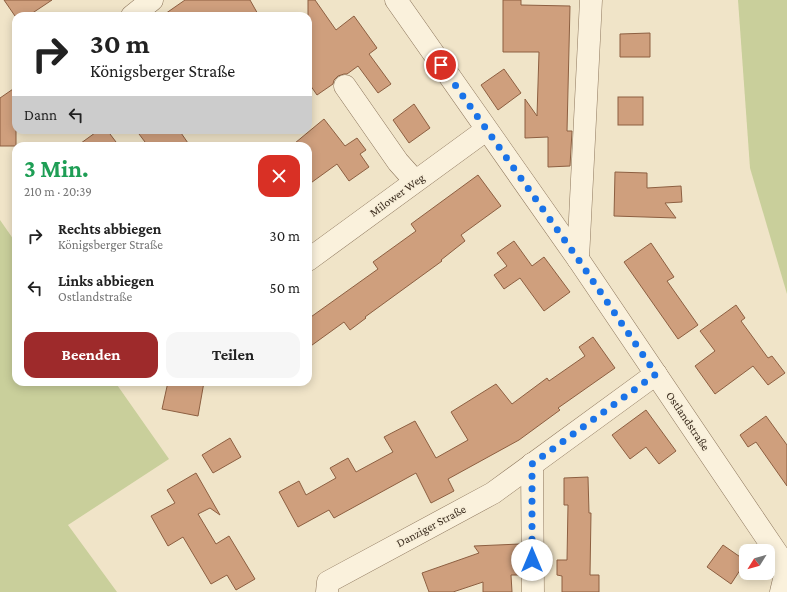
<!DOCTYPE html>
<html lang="de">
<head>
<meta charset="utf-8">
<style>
  body { margin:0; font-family:"Crimson Pro",serif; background:#f6f6f6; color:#222; height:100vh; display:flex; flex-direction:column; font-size:15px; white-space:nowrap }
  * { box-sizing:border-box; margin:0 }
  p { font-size:13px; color:#767676 }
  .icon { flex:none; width:22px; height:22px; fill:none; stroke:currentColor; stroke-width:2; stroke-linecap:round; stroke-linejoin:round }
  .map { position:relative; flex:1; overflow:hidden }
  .sheet { position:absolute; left:12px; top:142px; width:300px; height:244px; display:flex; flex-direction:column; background:#fff; border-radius:12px; box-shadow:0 2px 10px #0003 }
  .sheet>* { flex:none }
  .guide { position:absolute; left:12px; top:12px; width:300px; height:122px; border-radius:12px; box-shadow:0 2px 10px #0003; background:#fff; color:#222; overflow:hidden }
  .needle { width:26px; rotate:233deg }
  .controls { position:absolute; left:739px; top:544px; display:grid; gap:8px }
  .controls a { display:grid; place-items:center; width:36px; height:36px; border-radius:8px; background:#fff; box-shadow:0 2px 10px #0003; font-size:20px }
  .pin { position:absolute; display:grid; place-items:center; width:34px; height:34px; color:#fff; margin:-17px; border:2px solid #fff; border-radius:50%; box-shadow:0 1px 4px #0007 }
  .me { position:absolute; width:44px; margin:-22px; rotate:0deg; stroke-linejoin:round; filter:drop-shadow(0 0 3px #0008) }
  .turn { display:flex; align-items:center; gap:14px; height:84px; padding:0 12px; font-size:18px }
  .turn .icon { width:52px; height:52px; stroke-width:2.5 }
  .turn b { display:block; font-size:28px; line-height:34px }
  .then { display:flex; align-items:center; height:38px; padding:0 12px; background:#0003; gap:8px; font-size:15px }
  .round { display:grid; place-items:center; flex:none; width:42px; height:42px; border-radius:12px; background:#f6f6f6 }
  .head { display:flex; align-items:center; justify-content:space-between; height:68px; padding:0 12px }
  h1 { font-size:24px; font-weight:700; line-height:30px; color:#1e9e55 }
  .primary-button { display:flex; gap:8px; margin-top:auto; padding:8px 12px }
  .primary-button a { flex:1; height:46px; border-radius:12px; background:#9e2a2b; color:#fff; font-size:16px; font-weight:700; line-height:46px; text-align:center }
  .primary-button a+a { background:#f6f6f6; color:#222 }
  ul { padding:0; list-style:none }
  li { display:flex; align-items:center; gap:12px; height:52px; padding:0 12px }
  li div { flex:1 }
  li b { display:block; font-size:15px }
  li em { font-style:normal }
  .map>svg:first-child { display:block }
  .green { fill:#c9cf9b }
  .building { fill:#cf9f7d; stroke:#8d5f41 }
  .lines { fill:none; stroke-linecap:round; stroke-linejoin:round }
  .minor-casing { stroke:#8d765c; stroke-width:23 }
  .minor { stroke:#faf1dc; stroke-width:22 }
  .route { stroke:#1a73e8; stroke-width:7; stroke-dasharray:0 12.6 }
  .labels { text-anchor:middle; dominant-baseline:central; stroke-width:3; stroke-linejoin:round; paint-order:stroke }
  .street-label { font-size:12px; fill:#3d2e20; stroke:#f7eed8 }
</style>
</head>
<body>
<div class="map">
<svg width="787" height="592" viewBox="0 0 787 592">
  <rect width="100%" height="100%" fill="#f0e4c8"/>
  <g class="green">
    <path d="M738,0H787V294L750,168Z"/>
    <path d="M0,220L16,243V382H115L169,459L68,525L117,592H0Z"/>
  </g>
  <g class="building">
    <path d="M4,0H52L28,16H15Z"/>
    <path d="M185,0H250L259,16H162Z"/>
    <path d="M308,0H315L336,30L354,16L377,48L369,54L391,84L378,93L358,66L347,74H344L338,76L334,80L333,84L317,95L308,82Z"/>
    <path d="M503,0H521V5L570,6L567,131H572L570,166L548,167V137L525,138V99L537,116L539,52H503Z"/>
    <path d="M650,33V57H620V34Z"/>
    <path d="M504,69L521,93L498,110L481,85Z"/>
    <path d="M16,87V146H0V98Z"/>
    <rect x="618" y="97" width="25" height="28"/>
    <path d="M414,104L430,128L409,143L393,120Z"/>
    <path d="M324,119L345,146L357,138L366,150L360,154L369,167L349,181L337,164L308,185V146H297L295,143Z"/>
    <path d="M99,130H107L119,146H77Z"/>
    <path d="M136,130H179L190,146H148Z"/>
    <path d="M615,172L647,173V188L681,186L682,202L665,203L676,218L614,216Z"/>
    <path d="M478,175L501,206L461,235L465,241L441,260L442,261L365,317L366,318L350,330L344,322L308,348V319L378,269L373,262L416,231L411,224Z"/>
    <path d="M514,241L532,266L544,257L570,292L544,311L520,278L504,289L494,275L507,266L497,253Z"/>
    <path d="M651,243L674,277L667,281L698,325L678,339L624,262Z"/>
    <path d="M736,305L745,318L741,321L768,358L772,356L785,373L768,385L753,366L715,394L695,366L715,351L700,331Z"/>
    <path d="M593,337L615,368L558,408L560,410L519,440L448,479L454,491L431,503L416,473L334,518L329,510L298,527L279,492L299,481L306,495L336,478L330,468L348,458L356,472L393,452L384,437L415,421L436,458L468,440L451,412L496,384L512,404L547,378L549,381L585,356L579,347Z"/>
    <path d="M168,382H204L198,416L162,409Z"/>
    <path d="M646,410L676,451L659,464L646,447L630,459L612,435Z"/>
    <path d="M766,416L787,445V486L756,442L748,447L740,435Z"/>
    <path d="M230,438L241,457L213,473L202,455Z"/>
    <path d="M196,473L220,515L210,508L198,514L216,544L229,536L255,579L236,590L227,575L211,584L183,537L168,546L151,516L175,503L167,490Z"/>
    <path d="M588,477L589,513H591L590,575H599V592H562V576L557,575V560H567L568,505H564V478Z"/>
    <path d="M520,544V575H511L512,592H483V582L453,592H429L422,573L479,553L474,546Z"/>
    <path d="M723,545L746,561L731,584L707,567Z"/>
  </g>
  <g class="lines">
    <defs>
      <g id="minor">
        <path d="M396,0L578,259L787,568"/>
        <path d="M132,16L152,0"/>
        <path d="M345,86L398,162L415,181"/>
        <path d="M578,259L591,0"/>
        <path d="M308,260L486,130"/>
        <path d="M532,464L533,592"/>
        <path d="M327,592L328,582L493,493L656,374"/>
        <path d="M781,592L787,567"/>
      </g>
    </defs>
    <use href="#minor" class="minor-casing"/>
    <use href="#minor" class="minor"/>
  </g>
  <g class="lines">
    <path class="route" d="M441,65L578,259L656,374L532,464V560"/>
  </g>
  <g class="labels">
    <g class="street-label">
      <text transform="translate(397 195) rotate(-36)">Milower Weg</text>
      <text transform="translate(688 421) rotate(56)">Ostlandstraße</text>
      <text transform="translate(431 526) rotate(-28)">Danziger Straße</text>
    </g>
  </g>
</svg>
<div class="controls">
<a><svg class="needle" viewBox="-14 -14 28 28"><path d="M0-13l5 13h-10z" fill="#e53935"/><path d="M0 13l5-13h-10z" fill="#767676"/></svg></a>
</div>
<div class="pin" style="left:441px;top:65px;background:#d93025"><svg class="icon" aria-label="arrive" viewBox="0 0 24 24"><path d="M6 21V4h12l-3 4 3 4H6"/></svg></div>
<svg class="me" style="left:532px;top:560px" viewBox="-20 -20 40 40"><circle r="19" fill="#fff"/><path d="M0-13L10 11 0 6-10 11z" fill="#1a73e8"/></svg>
<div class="guide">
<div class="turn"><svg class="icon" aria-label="right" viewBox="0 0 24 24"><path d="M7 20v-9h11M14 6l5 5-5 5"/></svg><div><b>30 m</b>Königsberger Straße</div></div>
<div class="then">Dann<svg class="icon" aria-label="left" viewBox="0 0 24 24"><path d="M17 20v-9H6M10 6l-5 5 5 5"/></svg></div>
</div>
<section class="sheet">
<div class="head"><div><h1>3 Min.</h1><p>210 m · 20:39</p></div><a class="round" style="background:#d93025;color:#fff"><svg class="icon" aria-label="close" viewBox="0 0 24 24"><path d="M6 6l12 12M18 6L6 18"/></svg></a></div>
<ul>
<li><svg class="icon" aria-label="right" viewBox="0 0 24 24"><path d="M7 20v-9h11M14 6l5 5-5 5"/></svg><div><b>Rechts abbiegen</b><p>Königsberger Straße</p></div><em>30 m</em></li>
<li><svg class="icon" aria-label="left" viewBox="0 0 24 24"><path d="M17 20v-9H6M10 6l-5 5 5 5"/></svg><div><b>Links abbiegen</b><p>Ostlandstraße</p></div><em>50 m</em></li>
</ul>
<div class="primary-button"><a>Beenden</a><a>Teilen</a></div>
</section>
</div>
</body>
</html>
